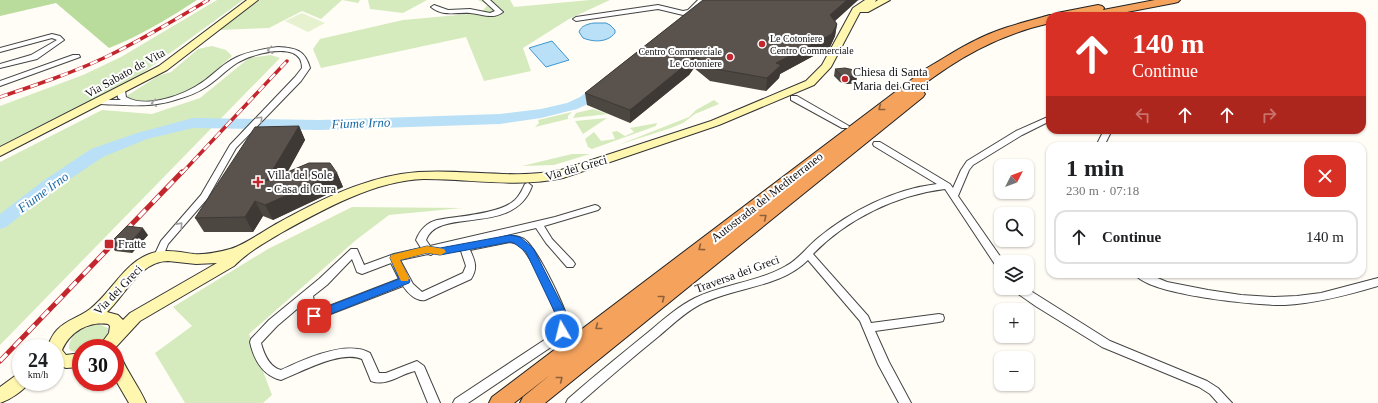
<!DOCTYPE html>
<html lang="en">
<head>
<meta charset="utf-8">
<style>
  body { margin:0; font-family:Georgia,serif; background:#f2f2f2; color:#202124; height:100vh; display:flex; flex-direction:column; font-size:15px; white-space:nowrap }
  * { box-sizing:border-box; margin:0 }
  p { font-size:13px; color:#757577 }
  .icon { flex:none; width:22px; height:22px; fill:none; stroke:currentColor; stroke-width:2; stroke-linecap:round; stroke-linejoin:round }
  .map { position:relative; flex:1; overflow:hidden }
  .panel { position:absolute; left:1046px; top:142px; width:320px; height:136px; display:flex; flex-direction:column; background:#fff; border-radius:12px; box-shadow:0 1px 3px #0004 }
  .panel>* { flex:none }
  .top-card { position:absolute; left:1046px; top:12px; width:320px; height:122px; border-radius:12px; box-shadow:0 1px 3px #0004; background:#d93025; color:#fff; overflow:hidden }
  .needle { width:26px; rotate:48deg }
  .buttons { position:absolute; left:994px; top:159px; display:grid; gap:8px }
  .buttons a { display:grid; place-items:center; width:40px; height:40px; border-radius:8px; background:#fff; box-shadow:0 1px 3px #0004; font-size:20px }
  .speed { position:absolute; left:12px; top:339px; display:flex; gap:8px; font-size:20px; font-weight:700; text-align:center }
  .speed>* { display:grid; place-content:center; width:52px; height:52px; border-radius:50%; background:#fff; box-shadow:0 1px 3px #0004; line-height:1 }
  .speed small { font-size:10px; font-weight:400 }
  .speed .limit { border:6px solid #d22; background:#fff; color:#111 }
  .pin { position:absolute; display:grid; place-items:center; width:34px; height:34px; color:#fff; margin:-17px; border-radius:8px; box-shadow:0 2px 6px #0006 }
  .me { position:absolute; width:44px; margin:-22px; rotate:352deg; stroke-linejoin:round; filter:drop-shadow(0 0 3px #0008) }
  .turn { display:flex; align-items:center; gap:14px; height:84px; padding:0 20px; font-size:18px }
  .turn .icon { width:52px; height:52px; stroke-width:2.5 }
  .turn b { display:block; font-size:28px; line-height:34px }
  .lanes { display:flex; align-items:center; height:38px; padding:0 20px; background:#0003; justify-content:center; gap:20px; direction:ltr }
  .lanes .off { opacity:.35 }
  .round { display:grid; place-items:center; flex:none; width:42px; height:42px; border-radius:12px; background:#f2f2f2 }
  .summary { display:flex; align-items:center; justify-content:space-between; height:68px; padding:0 20px }
  h1 { font-size:24px; font-weight:800; line-height:30px }
  ul { padding:0; list-style:none }
  li { display:flex; align-items:center; gap:12px; height:54px; margin:0 8px 6px; padding:0 12px; border:2px solid #e0e0e0; border-radius:12px }
  li div { flex:1 }
  li b { display:block; font-size:15px }
  li em { font-style:normal }
  .map>svg:first-child { display:block }
  .green { fill:#d5ebbd }
  .forest { fill:#b9dc9c }
  .pitch { fill:#e6f2cf }
  .water { fill:#b9e0f7; stroke:#3f96cf }
  .lines { fill:none; stroke-linecap:round; stroke-linejoin:round }
  .river { fill:#b9e0f7; fill-rule:evenodd }
  .street-casing { stroke:#444; stroke-width:2 }
  .secondary-casing { stroke:#333; stroke-width:2 }
  .highway-casing { stroke:#222; stroke-width:2 }
  .street { fill:#fff; fill-rule:evenodd }
  .secondary { fill:#fff6b0; fill-rule:evenodd }
  .highway { fill:#f5a25d; fill-rule:evenodd }
  .rail-far1-casing { stroke:#c4262e; stroke-width:3.5 }
  .rail-casing { stroke:#c4262e; stroke-width:5 }
  .rail-far1 { stroke:#fff; stroke-width:2.5; stroke-dasharray:8; stroke-linecap:butt }
  .rail { stroke:#fff; stroke-width:3.5; stroke-dasharray:10; stroke-linecap:butt }
  .wall { fill:#4d4742 }
  .shaded-wall { fill:#3f3936 }
  .building { fill:#5a524d; stroke:#3f3936 }
  .oneway { stroke:#a0a0a0 }
  .oneway2 { stroke:#8e613b }
  .route { fill:#1a73e8; stroke:#114b97 }
  .slow { fill:#f59e0b }
  .poi-dot { fill:#c4262e; stroke:#fff; stroke-width:1.5 }
  .labels { text-anchor:middle; dominant-baseline:central; stroke-width:4; stroke-linejoin:round; paint-order:stroke }
  .far-poi-label { font-size:10px; fill:#111; stroke:#fff; text-anchor:start }
  .poi-label { font-size:12px; fill:#111; stroke:#fff; text-anchor:start }
  .street-label { font-size:12px; fill:#111; stroke:#fff }
  .water-label { font-size:13px; font-style:italic; fill:#1768a6; stroke:#fff }
</style>
</head>
<body>
<div class="map">
<svg width="1378" height="403" viewBox="0 0 1378 403">
  <rect width="100%" height="100%" fill="#fffdf5"/>
  <g class="green">
    <path d="M217,0H243L140,75L0,146V106L83,75L121,57Z"/>
    <path d="M260,0H360L358,3L342,0L321,19L302,11L269,28L218,30Z"/>
    <path d="M368,0H427L403,13L370,9Z"/>
    <path d="M478,0H510L514,7L590,0H610L569,19L523,48L531,71L484,81L466,37L321,68L313,49L320,39L403,20L480,13L488,5Z"/>
    <path d="M212,46L226,50L232,56C221,65 206,82 194,88C178,97 142,106 125,97L158,76L171,72L198,49Z"/>
    <path d="M271,55L280,58L0,345V162L102,110L152,114L200,98L249,58Z"/>
    <path d="M714,100L719,104L695,114L683,123L671,128L618,145L689,117L696,110Z"/>
    <path d="M593,109L608,114L573,118L576,113Z"/>
    <path d="M572,112L568,116V119L535,127L539,123L538,120Z"/>
    <path d="M607,118L583,134L575,121Z"/>
    <path d="M657,123L656,126L592,149L588,147L585,139L594,132L601,141L615,139L612,132L617,131L625,136L634,132L630,128Z"/>
    <path d="M572,154H590L554,165L522,166Z"/>
    <path d="M352,207L462,208L389,215L356,240L249,334L272,395L263,403H185L155,353L192,326L173,307L268,249Z"/>
    <path d="M95,325H101L108,328C110,336 102,346 94,348C90,349 85,348 81,348V353L71,351L69,348C69,334 83,328 95,325Z"/>
  </g>
  <path class="forest" d="M0,0H197C169,18 140,36 109,48L56,3L0,16Z"/>
  <path class="pitch" d="M302,13L325,23L308,32L285,21Z"/>
  <g class="water">
    <path d="M594,23H606L610,25L615,30V33C607,43 593,42 583,38L579,32C581,26 587,24 594,23Z"/>
    <path d="M552,41L569,60L546,67L529,48Z"/>
  </g>
  <g class="lines">
    <path class="river" d="M604,82L609,83L611,86L609,89L590,103L577,109L541,118L500,124L320,130L193,128L147,139L103,157L55,189L6,227L0,229V214L43,181L91,149L137,133L193,118L320,120L500,114L541,109L567,103L580,97L599,83Z"/>
    <defs>
      <g id="street">
        <path d="M483,0H490L503,12C493,20 482,14 470,13C456,12 443,17 431,7L434,5L448,10L470,9L490,13L495,11Z"/>
        <path d="M698,0H705L692,12L683,15L658,9L576,21L573,19L576,17L658,5L683,11L688,10Z"/>
        <path d="M52,34L60,36L64,40L37,59L0,68V64L31,55L57,40L52,38L0,52V48Z"/>
        <path d="M278,47C296,48 305,50 310,68L301,81L236,148L207,199L168,244L162,259H156L154,256L161,241L201,195L230,145L295,77L302,68C302,65 301,61 300,59C290,43 250,55 237,63C226,70 217,80 206,87C197,93 186,97 175,100C150,108 126,105 100,104L96,102L100,100H121L118,98L117,91L121,89L125,91L126,97C147,109 185,95 204,81C215,73 224,63 237,57C250,51 264,49 278,47Z"/>
        <path d="M73,55H79L80,57L0,86V81Z"/>
        <path d="M791,96H797L849,126L848,128H842L791,100Z"/>
        <path d="M1050,116V121L1022,135L973,165L969,170L958,196L1004,262H1001V270L998,269L945,189C896,195 847,219 813,254L868,316L871,323L939,314L943,315L944,318L943,321L939,322L875,331L889,362L911,403H899L878,364L860,321L808,260C779,289 734,286 699,305C684,313 672,325 659,336C632,358 606,380 580,403H566L568,399C595,375 623,353 651,330C665,318 679,306 695,298C724,284 758,282 786,266C799,259 807,247 818,238C851,211 894,189 937,184L874,146L873,144L874,142H880L950,184L953,188L961,170L967,161L1016,131Z"/>
        <path d="M1104,130H1112L1104,146H1096Z"/>
        <path d="M528,183L532,186C514,237 438,206 426,240L430,246L555,217L595,205L598,206L600,208L598,210L544,226L552,239L573,261L575,264L573,267H567L546,243L536,228L482,241C495,238 511,232 524,239C536,246 571,316 569,329L560,341L468,403H453L455,399L552,335C555,332 559,329 559,325C558,313 532,259 523,249C520,245 516,243 510,242L470,250C475,261 478,268 471,279L425,300C416,302 407,292 403,286L315,320L307,317L304,303L277,326L261,343C264,354 269,367 281,370C301,361 335,345 358,349C362,349 366,351 370,353L379,373H386L417,361L424,366L440,403H428L415,371C400,374 387,387 371,381L362,359C340,350 302,372 281,380C262,375 254,360 250,342L251,339L269,320L319,279L351,249H357L364,265L394,254L421,248L416,240C420,230 426,223 437,220C458,216 500,214 515,200C520,195 522,190 525,184ZM451,248L452,251H461L466,266L463,273L422,292L413,284L400,260L428,254L431,255L435,252ZM352,259L357,272L362,274L391,263L399,279L316,311L313,296L327,285Z"/>
        <path d="M1135,274H1148L1167,282L1208,290L1241,295L1274,297L1297,296L1321,293L1378,278V286C1348,295 1317,303 1285,305C1261,306 1147,295 1135,274Z"/>
        <path d="M1013,288H1026L1110,341L1207,381L1218,388L1232,403H1218L1210,394L1199,387L1102,347L1037,307L1014,291Z"/>
      </g>
      <g id="secondary">
        <path d="M247,0H258L167,70L0,156V147L159,66Z"/>
        <path d="M865,0H876L875,2L878,0H890L868,12H860L831,67L814,85L719,125L563,178C517,188 471,179 424,179C376,180 322,210 281,233C264,243 248,252 234,266L140,321L115,348H98L109,333L110,326L108,324C88,321 70,332 62,350L66,355L81,353V367L66,368L55,364V348H47C50,341 52,335 57,330C66,320 80,317 90,309C111,293 122,266 147,255C163,248 178,252 194,254C206,255 219,252 230,249C244,245 265,230 278,223C316,202 358,181 401,174C454,166 508,181 561,170L711,121L806,81L822,65L853,8ZM168,261L196,264L217,263L130,313L123,320L118,315L107,312C126,294 140,261 168,261Z"/>
        <path d="M115,355L121,357C128,373 139,387 146,403H129L115,379Z"/>
        <path d="M21,374V382H29C24,391 9,400 0,403V387L15,376Z"/>
      </g>
      <g id="highway">
        <path d="M1155,0H1180L1178,2L1174,3L1106,16H1055L1057,13L1098,5L1102,6L1104,8L1103,10Z"/>
        <path d="M1050,15L1052,16H1050V23C998,35 957,58 915,91H923L925,94L923,97L545,403H520L523,397L550,375L514,403H489L492,397L927,68C943,59 959,48 976,40C999,28 1025,22 1050,15Z"/>
      </g>
    </defs>
    <use href="#street" class="street-casing"/>
    <use href="#secondary" class="secondary-casing"/>
    <use href="#highway" class="highway-casing"/>
    <use href="#street" class="street"/>
    <use href="#secondary" class="secondary"/>
    <use href="#highway" class="highway"/>
    <defs>
      <g id="rail-far1">
        <path d="M0,97C36,85 72,73 106,57C141,40 175,20 208,0"/>
        <path d="M182,173L287,61"/>
      </g>
      <path id="rail" d="M0,361L182,172"/>
    </defs>
    <use href="#rail-far1" class="rail-far1-casing"/>
    <use href="#rail" class="rail-casing"/>
    <use href="#rail-far1" class="rail-far1"/>
    <use href="#rail" class="rail"/>
  </g>
  <g class="wall">
    <path d="M703,0L857,1L835,21L837,24L835,36L830,47L780,74L779,78L766,91L710,81L694,68L689,75L630,123L587,105L585,93Z"/>
    <path d="M835,69L857,76L856,83L847,84L840,82L834,76Z"/>
    <path d="M299,126L305,140L287,173H337L343,187L273,220L263,216L253,232H204L195,218Z"/>
    <path d="M148,235L132,253L115,251L110,243Z"/>
  </g>
  <g class="shaded-wall">
    <path d="M847,0H859L857,1L828,27L830,15Z"/>
    <path d="M837,24L835,36L830,47L780,74L779,78L766,91L767,78L776,63Z"/>
    <path d="M695,55L694,68L689,75L630,123V110Z"/>
    <path d="M857,76L856,83L847,84L848,77Z"/>
    <path d="M299,126L305,140L274,196L266,181Z"/>
    <path d="M337,173L343,187L273,220L265,205Z"/>
    <path d="M255,201L263,216L253,232L245,217Z"/>
    <path d="M143,228L148,235L132,253L127,245Z"/>
  </g>
  <g class="building">
    <path d="M703,0H847L830,15L837,24L832,34L776,63L781,65L767,78L710,68L695,55L689,62L630,110L585,93Z"/>
    <path d="M845,68L854,70L857,76L848,77L841,75L835,69Z"/>
    <path d="M299,126L266,181L309,163H330L337,173L265,205L255,201L245,217L195,218L255,127Z"/>
    <path d="M127,226L143,228L127,245L110,243Z"/>
  </g>
  <defs><path id="oneway-chevron" d="M-2-3.5L2.5 0L-2 3.5" fill="none" stroke-width="1.6" stroke-linecap="round" stroke-linejoin="round"/></defs>
  <g class="oneway">
    <use href="#oneway-chevron" transform="translate(270 50) rotate(173)"/>
    <use href="#oneway-chevron" transform="translate(154 103) rotate(172)"/>
    <use href="#oneway-chevron" transform="translate(260 119) rotate(-46)"/>
    <use href="#oneway-chevron" transform="translate(180 225) rotate(-48)"/>
  </g>
  <g class="oneway2">
    <use href="#oneway-chevron" transform="translate(881 108) rotate(142)"/>
    <use href="#oneway-chevron" transform="translate(764 217) rotate(-38)"/>
    <use href="#oneway-chevron" transform="translate(701 248) rotate(143)"/>
    <use href="#oneway-chevron" transform="translate(662 298) rotate(-38)"/>
    <use href="#oneway-chevron" transform="translate(598 327) rotate(142)"/>
    <use href="#oneway-chevron" transform="translate(560 379) rotate(-38)"/>
  </g>
  <path class="route" d="M510,235L520,237L533,248L566,313L569,326L566,334L562,335L559,334L557,331L559,326L555,313L526,252L514,243L510,242L440,255L427,253L400,260L410,281L409,283L318,319L314,320L311,319L309,316L311,313L399,279L390,258L391,255L427,246L440,248Z"/>
  <path class="slow" d="M427,246L444,249L446,252L441,255L427,253L400,260L409,278L408,281H401L390,258L391,255Z"/>
  <g class="poi-dot">
    <circle cx="762" cy="44" r="4"/>
    <circle cx="730" cy="57" r="4"/>
    <circle cx="845" cy="79" r="4"/>
    <path d="M256 176h4v4h4v4h-4v4h-4v-4h-4v-4h4z"/>
    <rect x="104" y="239" width="10" height="10" rx="2"/>
  </g>
  <g class="labels">
    <g class="far-poi-label">
      <text x="770" y="38">Le Cotoniere<tspan x="770" dy="12">Centro Commerciale</tspan></text>
      <text x="722" y="51" text-anchor="end">Centro Commerciale<tspan x="722" dy="12">Le Cotoniere</tspan></text>
    </g>
    <g class="poi-label">
      <text x="853" y="72">Chiesa di Santa<tspan x="853" dy="14">Maria dei Greci</tspan></text>
      <text x="267" y="175">Villa del Sole<tspan x="267" dy="14">- Casa di Cura</tspan></text>
      <text x="118" y="244">Fratte</text>
    </g>
    <g class="street-label">
      <text transform="translate(125 73) rotate(-29)">Via Sabato de Vita</text>
      <text transform="translate(576 168) rotate(-16)">Via dei Greci</text>
      <text transform="translate(767 197) rotate(-38)">Autostrada del Mediterraneo</text>
      <text transform="translate(737 274) rotate(-20)">Traversa dei Greci</text>
      <text transform="translate(118 290) rotate(-46)">Via dei Greci</text>
    </g>
    <g class="water-label">
      <text transform="translate(361 123) rotate(-2)">Fiume Irno</text>
      <text transform="translate(43 192) rotate(-36)">Fiume Irno</text>
    </g>
  </g>
</svg>
<div class="buttons">
<a><svg class="needle" viewBox="-14 -14 28 28"><path d="M0-13l5 13h-10z" fill="#e53935"/><path d="M0 13l5-13h-10z" fill="#757577"/></svg></a>
<a><svg class="icon" aria-label="search" viewBox="0 0 24 24"><circle cx="10" cy="10" r="6"/><path d="M15 15l6 6"/></svg></a>
<a><svg class="icon" aria-label="layers" viewBox="0 0 24 24"><path d="M12 4l9 5-9 5-9-5zM3 14l9 5 9-5"/></svg></a>
<a>+</a>
<a>−</a>
</div>
<div class="speed"><div>24<small>km/h</small></div><div class="limit">30</div></div>
<div class="pin" style="left:314px;top:316px;background:#d93025"><svg class="icon" aria-label="arrive" viewBox="0 0 24 24"><path d="M6 21V4h12l-3 4 3 4H6"/></svg></div>
<svg class="me" style="left:562px;top:331px" viewBox="-20 -20 40 40"><circle r="17" fill="#1a73e8" stroke="#fff" stroke-width="3"/><path d="M0-11L8 9 0 5-8 9z" fill="#fff"/></svg>
<div class="top-card">
<div class="turn"><svg class="icon" aria-label="ahead" viewBox="0 0 24 24"><path d="M12 20V5M6 11l6-6 6 6"/></svg><div><b>140 m</b>Continue</div></div>
<div class="lanes"><svg class="icon off" aria-label="left" viewBox="0 0 24 24"><path d="M17 20v-9H6M10 6l-5 5 5 5"/></svg><svg class="icon" aria-label="ahead" viewBox="0 0 24 24"><path d="M12 20V5M6 11l6-6 6 6"/></svg><svg class="icon" aria-label="ahead" viewBox="0 0 24 24"><path d="M12 20V5M6 11l6-6 6 6"/></svg><svg class="icon off" aria-label="right" viewBox="0 0 24 24"><path d="M7 20v-9h11M14 6l5 5-5 5"/></svg></div>
</div>
<section class="panel">
<div class="summary"><div><h1>1 min</h1><p>230 m · 07:18</p></div><a class="round" style="background:#d93025;color:#fff"><svg class="icon" aria-label="close" viewBox="0 0 24 24"><path d="M6 6l12 12M18 6L6 18"/></svg></a></div>
<ul>
<li><svg class="icon" aria-label="ahead" viewBox="0 0 24 24"><path d="M12 20V5M6 11l6-6 6 6"/></svg><div><b>Continue</b></div><em>140 m</em></li>
</ul>
</section>
</div>
</body>
</html>
